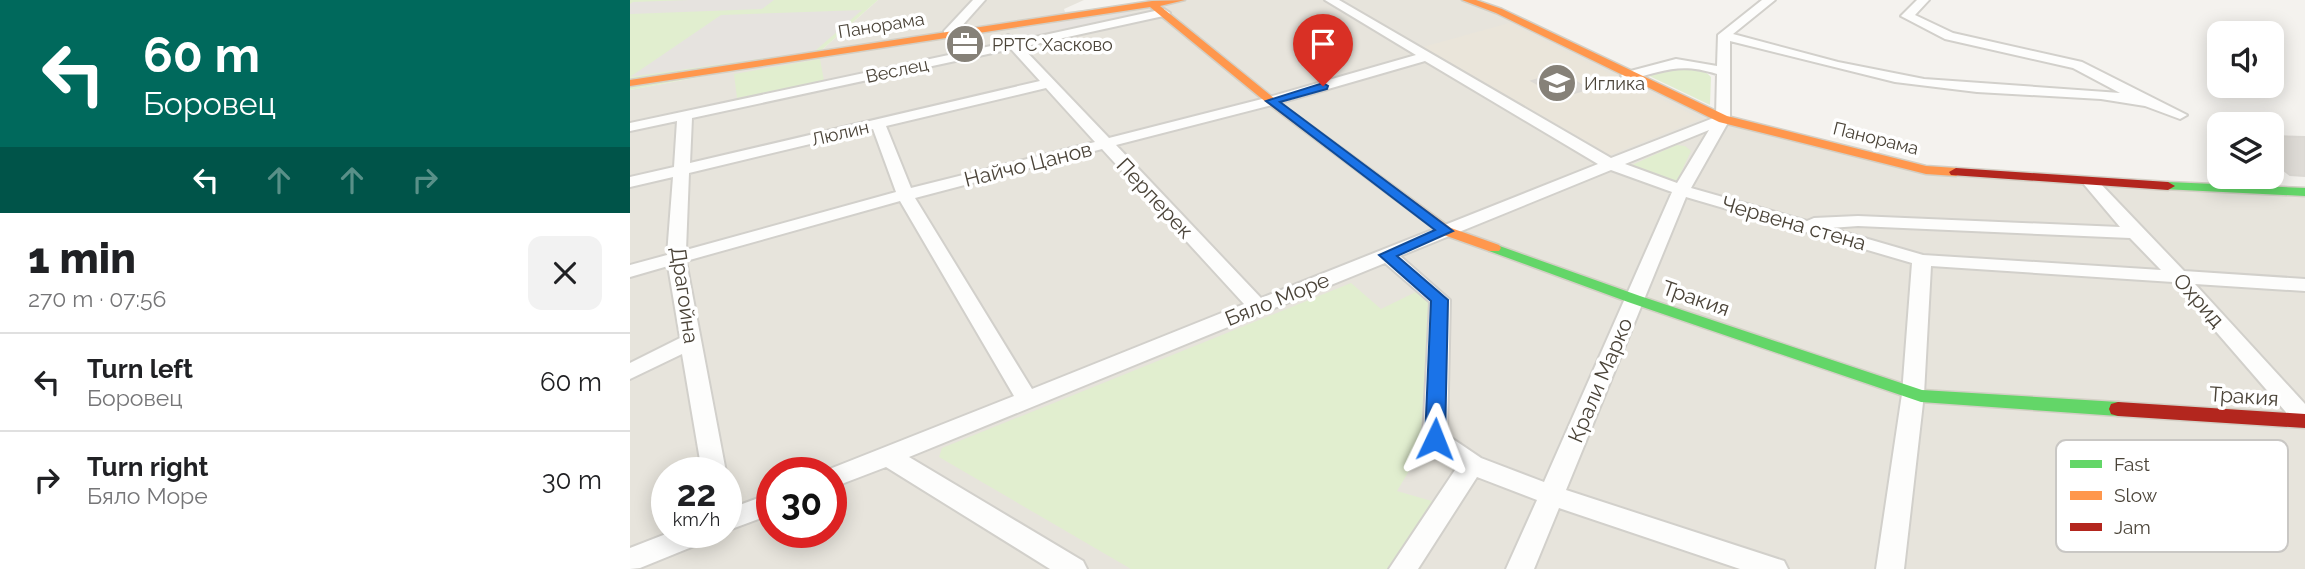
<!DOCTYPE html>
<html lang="en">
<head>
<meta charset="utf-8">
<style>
  body { margin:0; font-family:Raleway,sans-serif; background:#f2f2f2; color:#202124; height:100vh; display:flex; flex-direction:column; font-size:26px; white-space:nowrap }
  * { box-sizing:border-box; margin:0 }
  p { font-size:23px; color:#757577 }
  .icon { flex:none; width:38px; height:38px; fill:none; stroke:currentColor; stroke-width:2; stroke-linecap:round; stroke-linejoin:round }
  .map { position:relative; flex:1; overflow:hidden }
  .drawer { display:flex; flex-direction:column; background:#fff; width:630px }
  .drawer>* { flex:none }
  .hud { background:#00695c; color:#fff; overflow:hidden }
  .tools { position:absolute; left:1577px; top:21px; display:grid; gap:14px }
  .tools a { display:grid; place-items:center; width:77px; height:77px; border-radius:14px; background:#fff; box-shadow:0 4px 18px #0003; font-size:35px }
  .speed { position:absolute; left:21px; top:457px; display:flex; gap:14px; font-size:35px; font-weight:700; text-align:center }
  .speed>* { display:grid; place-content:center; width:91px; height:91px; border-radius:50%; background:#fff; box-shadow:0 4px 18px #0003; line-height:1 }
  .speed small { font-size:18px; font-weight:400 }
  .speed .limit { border:10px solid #d22; background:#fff; color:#111 }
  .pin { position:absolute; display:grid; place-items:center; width:60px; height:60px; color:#fff; margin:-72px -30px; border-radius:50% 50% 50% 0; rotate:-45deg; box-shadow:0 0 7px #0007 }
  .pin .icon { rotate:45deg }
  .me { position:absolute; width:77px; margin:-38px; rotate:2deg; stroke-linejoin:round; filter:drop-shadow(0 0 5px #0008) }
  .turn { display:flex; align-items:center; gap:24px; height:147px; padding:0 28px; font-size:32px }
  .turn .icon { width:91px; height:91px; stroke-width:2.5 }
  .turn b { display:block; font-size:49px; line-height:60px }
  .lanes { display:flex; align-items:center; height:66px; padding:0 28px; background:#0003; justify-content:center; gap:35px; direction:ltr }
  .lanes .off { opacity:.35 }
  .round { display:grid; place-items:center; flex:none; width:74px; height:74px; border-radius:14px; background:#f2f2f2 }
  .summary { display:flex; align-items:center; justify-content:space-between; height:119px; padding:0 28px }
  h1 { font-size:42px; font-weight:800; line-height:52px }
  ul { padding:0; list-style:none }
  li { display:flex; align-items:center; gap:21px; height:98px; padding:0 28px; border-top:2px solid #e0e0e0 }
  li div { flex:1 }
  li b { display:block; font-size:26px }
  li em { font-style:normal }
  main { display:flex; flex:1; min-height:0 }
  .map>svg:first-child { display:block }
  .residential { fill:#e7e4dc; fill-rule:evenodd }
  .education { fill:#eae5da }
  .green { fill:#e1eecf }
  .parking { fill:#e6e3df }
  .building { fill:#dedbd6; stroke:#dcd9d4; stroke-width:2 }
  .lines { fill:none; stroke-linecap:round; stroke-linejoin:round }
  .street-casing { stroke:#d2d0cb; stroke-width:4 }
  .fast-casing { stroke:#d3cfc5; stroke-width:3 }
  .slow-casing { stroke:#d3cfc5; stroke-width:3 }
  .jam-casing { stroke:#d3cfc5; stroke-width:3 }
  .street { fill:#fdfdfc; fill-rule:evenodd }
  .fast { fill:#63d668; fill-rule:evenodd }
  .slow { fill:#ff974d; fill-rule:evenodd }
  .jam { fill:#b3261e; fill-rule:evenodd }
  .route { fill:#1a73e8; stroke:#114b97; stroke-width:2 }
  .labels { text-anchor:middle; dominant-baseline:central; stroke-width:7; stroke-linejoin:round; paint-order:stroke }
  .far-street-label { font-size:18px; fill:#4b4439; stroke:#fff }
  .far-poi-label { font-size:18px; fill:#4b4439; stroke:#fff; text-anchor:start }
  .street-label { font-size:21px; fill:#4b4439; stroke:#fff }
  .key { fill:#fff; stroke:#c9c7c4; stroke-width:2 }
  .key-label { font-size:19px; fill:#4b4439 }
</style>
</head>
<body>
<main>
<section class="drawer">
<div class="hud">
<div class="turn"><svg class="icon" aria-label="left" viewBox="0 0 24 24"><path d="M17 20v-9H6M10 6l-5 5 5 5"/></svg><div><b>60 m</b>Боровец</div></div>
<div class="lanes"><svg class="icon" aria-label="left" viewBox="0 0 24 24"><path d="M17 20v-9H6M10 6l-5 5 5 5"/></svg><svg class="icon off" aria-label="ahead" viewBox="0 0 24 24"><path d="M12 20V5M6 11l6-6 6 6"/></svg><svg class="icon off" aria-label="ahead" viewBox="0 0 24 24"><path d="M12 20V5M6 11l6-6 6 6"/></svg><svg class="icon off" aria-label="right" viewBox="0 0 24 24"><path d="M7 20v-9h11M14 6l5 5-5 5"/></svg></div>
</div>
<div class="summary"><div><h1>1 min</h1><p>270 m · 07:56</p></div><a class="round"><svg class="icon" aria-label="close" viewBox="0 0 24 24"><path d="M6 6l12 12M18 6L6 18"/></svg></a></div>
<ul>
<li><svg class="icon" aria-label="left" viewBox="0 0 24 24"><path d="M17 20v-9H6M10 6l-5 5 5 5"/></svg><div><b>Turn left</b><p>Боровец</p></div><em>60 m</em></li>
<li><svg class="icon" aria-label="right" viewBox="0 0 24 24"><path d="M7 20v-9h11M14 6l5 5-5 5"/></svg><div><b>Turn right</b><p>Бяло Море</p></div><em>30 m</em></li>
</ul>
</section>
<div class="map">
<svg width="1675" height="569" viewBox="0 0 1675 569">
  <rect width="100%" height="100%" fill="#f4f2ee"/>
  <path class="residential" d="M248,0H454L434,9L435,12L550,0H837L1093,119L1296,170L1675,196V569H0V90L186,55ZM37,472H96V532H37ZM142,472H201V532H142Z"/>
  <path class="education" d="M879,23L1071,119L980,155L793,47Z"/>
  <g class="green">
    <path d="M0,0H248L186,55L0,90Z"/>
    <path d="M190,59L194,81L107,98L104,74Z"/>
    <path d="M1031,67C1047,67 1070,64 1081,77L1080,105L1015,74Z"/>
    <path d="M1046,145L1055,146L1061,151L1047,181L1000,166Z"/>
    <path d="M721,283L751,309L792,289L805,300L788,456L767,491L805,502L758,569H501L309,457L312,448Z"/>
  </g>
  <g class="parking">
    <path d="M59,0H144L132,9L0,14V4L3,2Z"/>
    <path d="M232,10L185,51L0,77L91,15Z"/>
    <path d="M496,10L503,16L396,39L385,28Z"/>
  </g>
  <g class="building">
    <path d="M930,72L958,89L931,97L902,81Z"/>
    <path d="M1642,136L1675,137V176L1660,175L1642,161Z"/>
  </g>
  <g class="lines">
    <defs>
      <g id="street">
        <path d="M343,0H355L322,37H314V31Z"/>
        <path d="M695,0H709L981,158L1086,117L1087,74C1050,62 1033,71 998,80L991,76L993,73L1046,59L1087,66L1088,35L1132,0H1145L1103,34L1208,62L1294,79L1490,93L1443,68L1315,39L1271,16L1287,0H1299L1285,15L1323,33L1452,62L1557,115L1550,119L1515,106L1471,99L1347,92L1265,82L1100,41V119L1061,188L1177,221L1184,218L1228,216L1490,227L1452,182L1454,179H1466L1554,271L1675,279V291L1565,284L1675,404V427L1667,425L1543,282L1301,266L1294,394L1274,569H1246L1272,394L1282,263L1056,197L936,490L1154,561L1158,569H1110L929,508L904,569H876L907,500L847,477L788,569H759L827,467L797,445L793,439L800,302L755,263L279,457L453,561L457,569H420L256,467L201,488V472H192L384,396L270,201L56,261L96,472H72L52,354L0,379V363L50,338L38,266L0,277V265L37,255L43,177L0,187V177L44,167L47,121L0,131V123L375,43L372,39L378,35L387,41L534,9L540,13L538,15L392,47L479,138L636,98L786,55ZM381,49L410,81L60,163L62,118ZM795,61L968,164L631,298L486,145L646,104ZM416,88L465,142L281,188L256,126ZM243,129L266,192L56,250L59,173ZM1079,130L1047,183L995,164ZM472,149L614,304L402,389L285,198ZM981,170L1042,192L914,482L851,458L817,435L820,300L770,256ZM1228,226L1500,238L1531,270L1293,255L1200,228Z"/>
        <path d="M142,493V514L96,531V510Z"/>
        <path d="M41,532H83L79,540L10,568L0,569V548Z"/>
      </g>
      <g id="fast">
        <path d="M1538,182L1675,188V196L1533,189L1531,186Z"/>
        <path d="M864,244L1010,296L1292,390L1488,402L1495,404L1497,409L1495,414L1488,416L1291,402L998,302L859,251L857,248Z"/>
      </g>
      <g id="slow">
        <path d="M555,0L530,6L645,99L821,228L869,245L871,248L869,251H859L811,234L637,103L520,7L0,86V80L522,1Z"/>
        <path d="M832,0H846L872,9L1097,116L1296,166L1326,168L1333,172L1326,176L1296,174L1089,122L866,13Z"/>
      </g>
      <g id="jam">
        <path d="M1326,168L1538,182L1545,186L1538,190L1321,175L1319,172Z"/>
        <path d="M1488,402L1675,414V428L1488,416L1481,414L1479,409L1481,404Z"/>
      </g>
    </defs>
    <use href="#street" class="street-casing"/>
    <use href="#fast" class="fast-casing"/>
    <use href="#slow" class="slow-casing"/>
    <use href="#jam" class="jam-casing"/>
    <use href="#street" class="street"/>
    <use href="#fast" class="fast"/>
    <use href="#slow" class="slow"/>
    <use href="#jam" class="jam"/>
  </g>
  <path class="route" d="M693,83L698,86L697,89L650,102L823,231L767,256L818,300L815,439L812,444L805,446L798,444L795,439L801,301L749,255L805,230L636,101Z"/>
  <defs>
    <symbol id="office-disc" viewBox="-11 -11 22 22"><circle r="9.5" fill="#868178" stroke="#fff"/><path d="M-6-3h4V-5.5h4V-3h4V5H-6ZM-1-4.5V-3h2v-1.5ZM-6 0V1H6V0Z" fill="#fff"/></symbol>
    <symbol id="school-disc" viewBox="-11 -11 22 22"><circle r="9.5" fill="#868178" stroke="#fff"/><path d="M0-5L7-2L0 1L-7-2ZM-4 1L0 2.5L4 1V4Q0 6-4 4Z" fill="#fff"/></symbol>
  </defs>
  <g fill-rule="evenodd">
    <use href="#office-disc" x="313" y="22" width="44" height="44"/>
    <use href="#school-disc" x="905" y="61" width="44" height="44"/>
  </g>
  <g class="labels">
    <g class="far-street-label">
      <text transform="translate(251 25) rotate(-9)">Панорама</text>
      <text transform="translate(267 70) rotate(-12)">Веслец</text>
      <text transform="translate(210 133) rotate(-13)">Люлин</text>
      <text transform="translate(1246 138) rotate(14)">Панорама</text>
    </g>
    <g class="far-poi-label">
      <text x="362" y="44">РРТС Хасково</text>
      <text x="954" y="83">Иглика</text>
    </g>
    <g class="street-label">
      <text transform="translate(398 164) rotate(-14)">Найчо Цанов</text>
      <text transform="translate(525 198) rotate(47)">Перперек</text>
      <text transform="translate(1164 223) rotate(16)">Червена стена</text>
      <text transform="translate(55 295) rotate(82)">Драгойна</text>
      <text transform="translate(1066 298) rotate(19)">Тракия</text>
      <text transform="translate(647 299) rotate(-22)">Бяло Море</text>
      <text transform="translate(1569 300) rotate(48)">Охрид</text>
      <text transform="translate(970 380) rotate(-67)">Крали Марко</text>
      <text transform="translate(1614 396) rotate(4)">Тракия</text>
    </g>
  </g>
  <rect x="1426" y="440" width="232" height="112" rx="10" class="key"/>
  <rect x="1440" y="460" width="32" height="8" fill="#63d668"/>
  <rect x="1440" y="491" width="32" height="9" fill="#ff974d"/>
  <rect x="1440" y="523" width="32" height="8" fill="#b3261e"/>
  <g class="key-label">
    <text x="1484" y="471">Fast</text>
    <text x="1484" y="502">Slow</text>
    <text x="1484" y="534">Jam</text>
  </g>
</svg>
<div class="tools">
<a><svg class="icon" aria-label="sound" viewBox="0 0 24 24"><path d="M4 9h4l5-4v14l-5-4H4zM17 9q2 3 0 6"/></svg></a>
<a><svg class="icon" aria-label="layers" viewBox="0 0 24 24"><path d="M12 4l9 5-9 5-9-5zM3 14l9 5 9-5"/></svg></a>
</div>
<div class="speed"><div>22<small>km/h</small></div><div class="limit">30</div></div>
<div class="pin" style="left:693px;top:86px;background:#d93025"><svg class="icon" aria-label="arrive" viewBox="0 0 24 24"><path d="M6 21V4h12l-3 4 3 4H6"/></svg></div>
<svg class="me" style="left:805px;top:439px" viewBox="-20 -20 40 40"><path d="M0-17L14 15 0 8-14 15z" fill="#1a73e8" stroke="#fff" stroke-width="4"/></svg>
</div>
</main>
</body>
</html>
